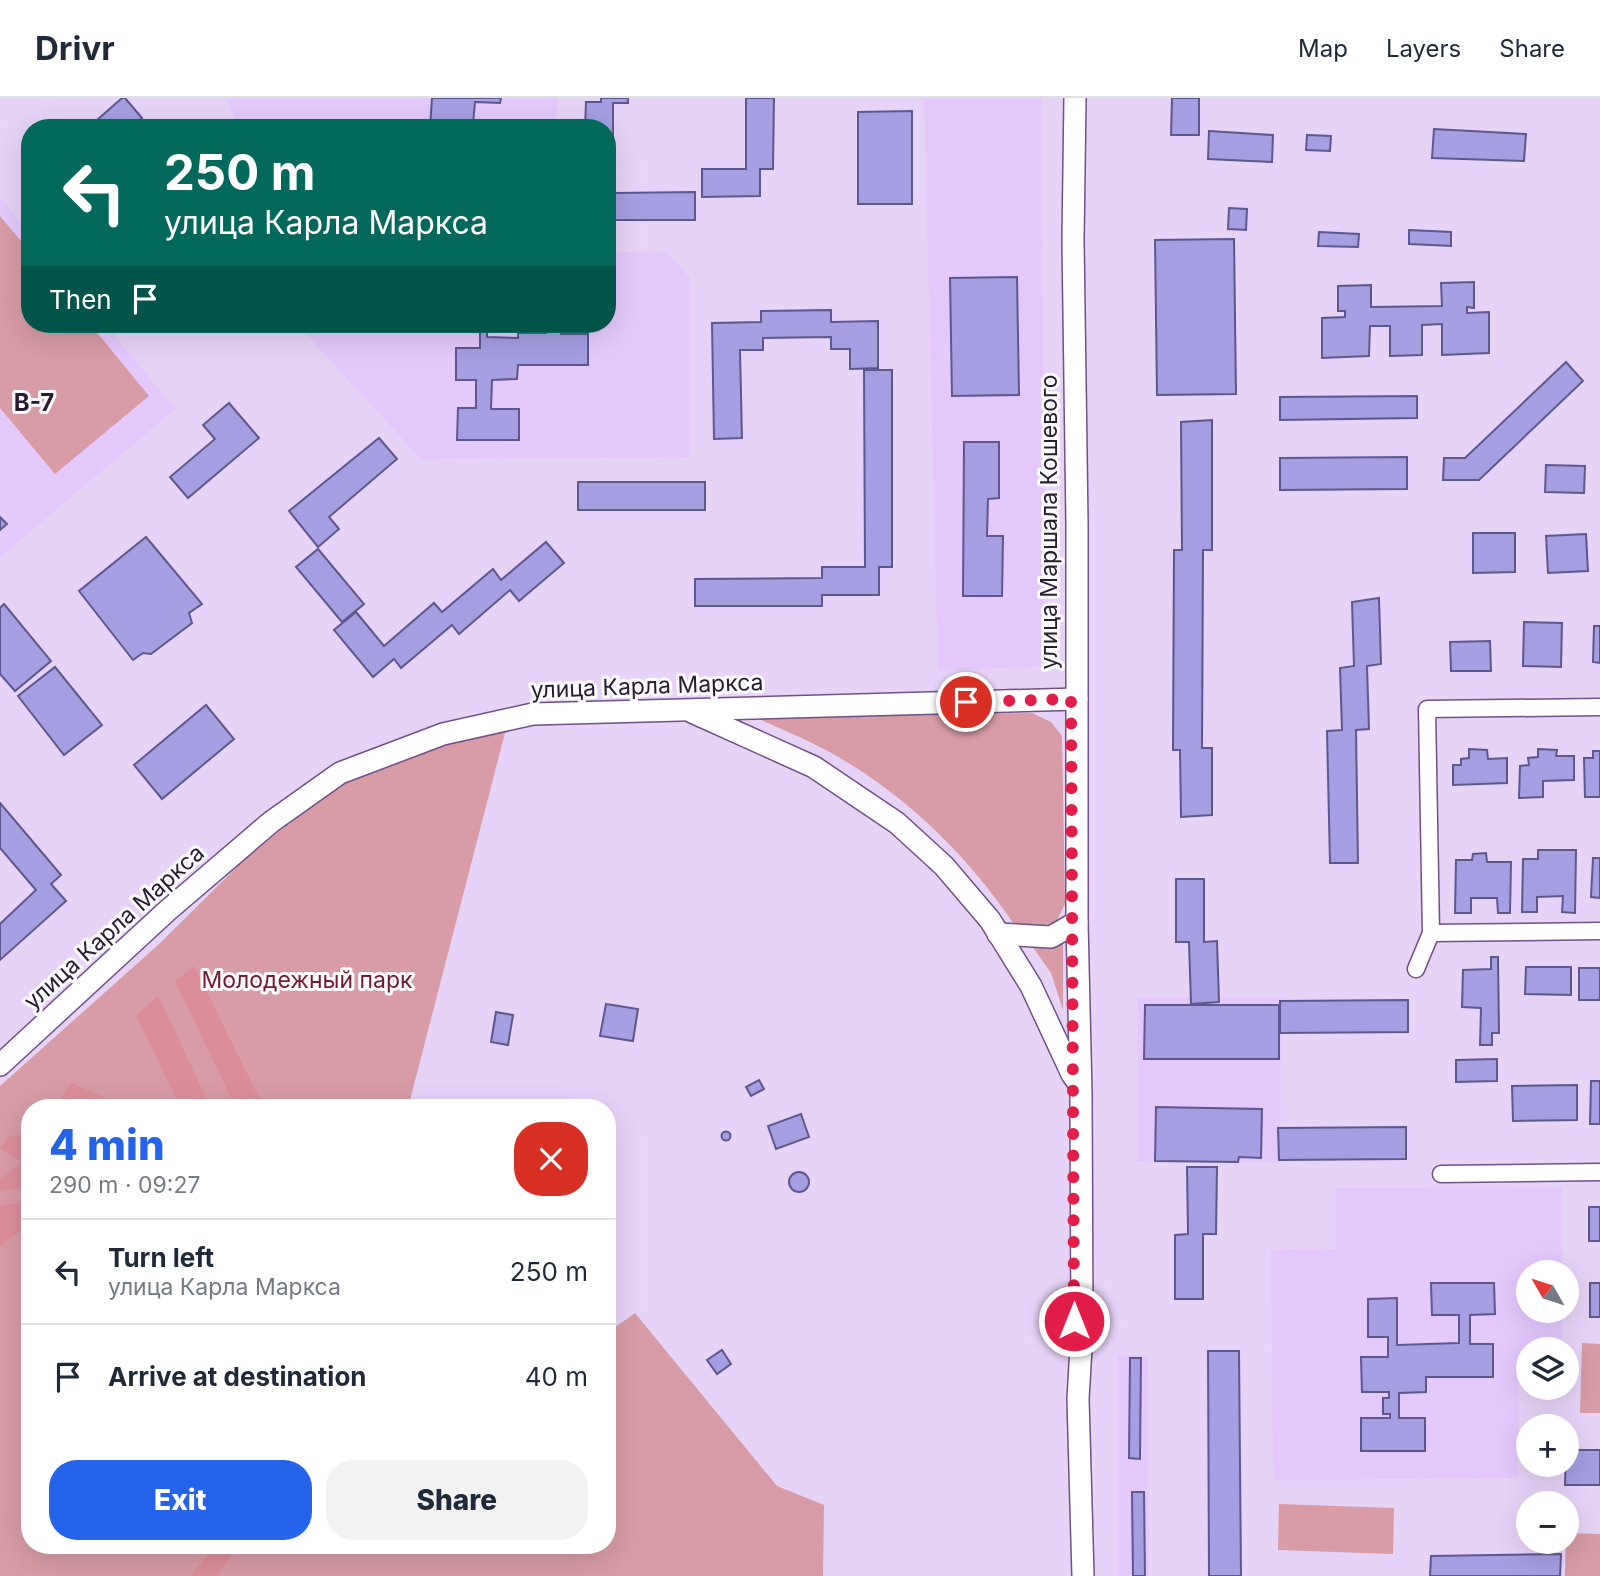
<!DOCTYPE html>
<html lang="en">
<head>
<meta charset="utf-8">
<style>
  body { margin:0; font-family:Inter,sans-serif; background:#f2f2f3; color:#1f2937; height:100vh; display:flex; flex-direction:column; font-size:26px; white-space:nowrap }
  * { box-sizing:border-box; margin:0 }
  p { font-size:23px; color:#747a83 }
  .icon { flex:none; width:38px; height:38px; fill:none; stroke:currentColor; stroke-width:2; stroke-linecap:round; stroke-linejoin:round }
  .map { position:relative; flex:1; overflow:hidden }
  .details { position:absolute; left:21px; top:1001px; width:595px; height:455px; display:flex; flex-direction:column; background:#fff; border-radius:28px; box-shadow:0 7px 28px #0002 }
  .details>* { flex:none }
  .banner { position:absolute; left:21px; top:21px; width:595px; height:214px; border-radius:28px; box-shadow:0 7px 28px #0002; background:#00695c; color:#fff; overflow:hidden }
  .needle { width:46px; rotate:309deg }
  .tools { position:absolute; left:1516px; top:1162px; display:grid; gap:14px }
  .tools a { display:grid; place-items:center; width:63px; height:63px; border-radius:50%; background:#fff; box-shadow:0 7px 28px #0002; font-size:35px }
  .pin { position:absolute; display:grid; place-items:center; width:60px; height:60px; color:#fff; margin:-30px; border:4px solid #fff; border-radius:50%; box-shadow:0 2px 7px #0007 }
  .me { position:absolute; width:77px; margin:-38px; rotate:0deg; stroke-linejoin:round; filter:drop-shadow(0 0 5px #0008) }
  .turn { display:flex; align-items:center; gap:24px; height:147px; padding:0 28px; font-size:32px }
  .turn .icon { width:91px; height:91px; stroke-width:2.5 }
  .turn b { display:block; font-size:49px; line-height:60px }
  .then { display:flex; align-items:center; height:66px; padding:0 28px; background:#0003; gap:14px; font-size:26px }
  .round { display:grid; place-items:center; flex:none; width:74px; height:74px; border-radius:28px; background:#f2f2f3 }
  .overview { display:flex; align-items:center; justify-content:space-between; height:119px; padding:0 28px }
  h1 { font-size:42px; font-weight:800; line-height:52px; color:#2563eb }
  .button { display:flex; gap:14px; margin-top:auto; padding:14px 28px }
  .button a { flex:1; height:80px; border-radius:28px; background:#2563eb; color:#fff; font-size:28px; font-weight:800; line-height:80px; text-align:center }
  .button a+a { background:#f2f2f3; color:#1f2937 }
  ul { padding:0; list-style:none }
  li { display:flex; align-items:center; gap:21px; height:105px; padding:0 28px; border-top:2px solid #e0e1e3 }
  li div { flex:1 }
  li b { display:block; font-size:26px }
  li em { font-style:normal }
  header { display:flex; align-items:center; gap:42px; box-sizing:border-box; height:98px; padding:0 35px; background:#fff; border-bottom:2px solid #e0e1e3 }
  header strong { font-size:33px }
  nav { display:flex; gap:38px; margin-inline-start:auto; font-size:24px }
  .map>svg:first-child { display:block }
  .built { fill:#e5c8fe }
  .green { fill:#d79ca5 }
  .forest { fill:#db8e9a }
  .building { fill:#a59ee0; stroke:#5e578f; stroke-width:2 }
  .lines { fill:none; stroke-linecap:round; stroke-linejoin:round }
  .minor-casing { stroke:#6f5187; stroke-width:19 }
  .tertiary-casing { stroke:#6f5187; stroke-width:24 }
  .minor { stroke:#fff; stroke-width:16 }
  .tertiary { stroke:#fff; stroke-width:21 }
  .route { stroke:#e11d48; stroke-width:12; stroke-dasharray:0 21.6 }
  .labels { text-anchor:middle; dominant-baseline:central; stroke-width:6; stroke-linejoin:round; paint-order:stroke }
  .street-label { font-size:23px; fill:#281b32; stroke:#fdfdfd }
  .park-label { font-size:23px; fill:#741934; stroke:#fdfdfd }
  .neighbourhood-label { font-size:24px; font-weight:bold; fill:#281b32; stroke:#fdfdfd }
</style>
</head>
<body>
<header>
<strong>Drivr</strong>
<nav><a>Map</a><a>Layers</a><a>Share</a></nav>
</header>
<div class="map">
<svg width="1600" height="1478" viewBox="0 0 1600 1478">
  <rect width="100%" height="100%" fill="#e7d3f8"/>
  <g class="built">
    <path d="M228,0H558L556,23L550,30H241L231,14Z"/>
    <path d="M924,0H1041L1046,568L938,573Z"/>
    <path d="M0,100L30,135V226H105L175,311L0,459Z"/>
    <path d="M607,154L667,155L690,180L689,359L421,361L297,226H607Z"/>
    <path d="M1137,900H1281L1280,1064L1137,1063Z"/>
    <path d="M1562,1089V1174H1528V1213H1562V1251H1528V1270H1519L1518,1380L1273,1382L1271,1152L1336,1151V1090Z"/>
    <path d="M1118,1257H1148L1149,1478H1118Z"/>
  </g>
  <g class="green">
    <path d="M0,118L30,154V226H90L149,298L55,376L0,310Z"/>
    <path d="M1032,615L1051,624L1062,638L1065,806L1056,824L1037,829L1014,826C962,750 895,686 812,645C792,635 772,627 752,618Z"/>
    <path d="M506,631L408,1010H30V1447H607V1235L635,1215L777,1388L824,1407L823,1478H0V988L158,847L251,755L305,713L347,683L400,656Z"/>
    <path d="M1063,843V912L1051,875L1032,848Z"/>
    <path d="M1582,1245L1600,1246V1315H1580Z"/>
    <path d="M1279,1406L1394,1410L1393,1456L1278,1452Z"/>
    <path d="M1566,1435L1600,1436V1478H1565Z"/>
  </g>
  <g class="forest">
    <path d="M194,868L264,1010H236L175,883Z"/>
    <path d="M158,898L211,1010H181L136,918Z"/>
    <path d="M71,985L104,999L95,1010H55Z"/>
    <path d="M30,1035V1126L0,1148V1107L23,1105L21,1090L0,1093V1081L22,1064L0,1050L9,1039Z"/>
    <path d="M215,1447H240L216,1478H191Z"/>
  </g>
  <g class="building">
    <path d="M122,0H125L142,20L131,30H88Z"/>
    <path d="M432,0H501L500,5L475,4L473,26L503,28V30H430Z"/>
    <path d="M601,0H628V5H613V95L695,94V122H607V30H585L586,4H601Z"/>
    <path d="M746,0H774L773,71H760V98L702,99V71H746Z"/>
    <path d="M1172,0H1199V37H1171Z"/>
    <path d="M912,13V106H858V14Z"/>
    <path d="M1434,31L1526,36L1524,63L1432,60Z"/>
    <path d="M1209,33L1273,37L1272,64L1208,61Z"/>
    <path d="M1307,37L1331,38L1330,53L1306,52Z"/>
    <path d="M1229,110L1247,111L1246,132L1228,131Z"/>
    <path d="M1409,132L1451,134V148L1409,146Z"/>
    <path d="M1319,134L1359,136L1358,149L1318,148Z"/>
    <path d="M1234,141L1236,296L1157,297L1155,142Z"/>
    <path d="M1017,179L1019,297L952,298L950,180Z"/>
    <path d="M1474,184V210L1467,209V215L1489,214V255L1442,257V226L1422,227V257L1390,258V228H1370L1369,258L1322,260V220L1345,219V213H1338V188L1371,187V209L1442,208L1441,185Z"/>
    <path d="M831,212V224L878,223V270L850,271V251H831V239L763,240V252H740L742,340L714,341L712,225L761,224V213Z"/>
    <path d="M459,226H487V239L518,240V235H546V226H561V236H588V267H518L517,281L492,282L491,311H519V342H457L458,310H476V282H456V250H480V227Z"/>
    <path d="M1566,264L1583,283L1479,382H1443L1444,360H1465Z"/>
    <path d="M864,272H892V469H879V497H822V508H695V481L822,480V469H865Z"/>
    <path d="M1417,298V320L1280,322V299Z"/>
    <path d="M229,305L259,340L188,400L170,379L215,341L203,327Z"/>
    <path d="M1212,322V452H1203L1202,650H1212V717L1181,719L1180,652H1173L1174,452H1182L1181,324Z"/>
    <path d="M379,340L397,361L329,419L339,431L318,449L289,413Z"/>
    <path d="M964,344H999V400L988,401L987,438H1003L1002,498H963Z"/>
    <path d="M1407,359V391L1280,392V360Z"/>
    <path d="M1546,367L1585,368L1584,395L1545,394Z"/>
    <rect x="578" y="384" width="127" height="28"/>
    <path d="M0,419L7,426L0,432Z"/>
    <path d="M1473,435H1515V474L1473,475Z"/>
    <path d="M1586,436L1588,473L1548,475L1546,438Z"/>
    <path d="M146,439L202,506L189,515L192,525L151,556L143,555L133,562L79,493Z"/>
    <path d="M546,444L564,465L519,503L510,492L459,536L452,527L401,570L394,561L373,579L334,532L356,514L384,548L434,505L442,514L493,471L501,482Z"/>
    <path d="M318,451L364,506L342,524L296,469Z"/>
    <path d="M1379,500L1381,566L1367,568L1369,631L1356,632L1358,765H1330L1327,633L1342,632L1340,570L1354,568L1352,504Z"/>
    <path d="M4,506L51,563L15,593L0,576V510Z"/>
    <path d="M1524,524L1562,525L1561,569L1523,568Z"/>
    <path d="M1594,528H1600V565L1593,564Z"/>
    <path d="M1490,543L1491,573H1451L1450,544Z"/>
    <path d="M55,569L102,627L64,657L18,598Z"/>
    <path d="M206,607L234,641L162,701L134,667Z"/>
    <path d="M1469,651L1487,652L1488,661L1507,660V685L1453,687V667H1461V661L1469,660Z"/>
    <path d="M1538,651L1557,652L1556,658H1574V682L1543,683V699L1519,700L1520,668L1529,667L1528,660L1538,659Z"/>
    <path d="M1593,653H1600V699H1585L1584,660H1593Z"/>
    <path d="M0,705L61,777L51,786L66,803L0,862V826L36,792L0,750Z"/>
    <path d="M1538,752H1576L1575,815L1562,814L1563,798L1537,799V814H1522L1523,761H1538Z"/>
    <path d="M1486,755L1487,764H1511L1510,815H1498L1497,800H1471V815H1455L1456,762H1472L1473,756Z"/>
    <path d="M1593,760H1600V800L1591,799Z"/>
    <path d="M1176,781H1204V844L1217,843L1219,904L1191,906L1189,844H1176Z"/>
    <path d="M1491,859H1498L1499,935H1492V947H1480L1481,910L1462,909L1463,872L1491,871Z"/>
    <path d="M1526,869H1571V897L1525,896Z"/>
    <rect x="1579" y="870" width="21" height="32"/>
    <path d="M1408,902V934L1280,935V903Z"/>
    <path d="M606,906L638,911L633,943L600,938Z"/>
    <path d="M1145,907H1279V961H1144Z"/>
    <path d="M496,914L513,917L508,947L491,944Z"/>
    <path d="M1497,961V983L1456,984V962Z"/>
    <path d="M759,982L764,991L751,998L746,989Z"/>
    <path d="M1591,983H1600V1026H1590Z"/>
    <path d="M1577,987V1022L1513,1023L1512,988Z"/>
    <path d="M1156,1009L1262,1011L1261,1060L1239,1059L1238,1064L1155,1063Z"/>
    <path d="M801,1016L809,1039L776,1051L768,1028Z"/>
    <path d="M1406,1029V1061L1279,1062L1278,1030Z"/>
    <circle cx="726" cy="1038" r="4.5"/>
    <path d="M1187,1069H1217L1216,1136H1203V1201H1175V1137L1188,1136Z"/>
    <circle cx="799" cy="1084" r="10"/>
    <rect x="1589" y="1109" width="11" height="34"/>
    <path d="M1431,1185H1494L1495,1216L1470,1217V1246H1493V1279H1426V1294L1399,1295V1320H1425V1353H1361V1320H1390V1316H1383V1300H1389V1294H1362L1361,1259H1388V1239H1368V1201L1397,1200V1247L1459,1245V1217H1432Z"/>
    <rect x="1590" y="1185" width="10" height="34"/>
    <path d="M722,1252L731,1266L717,1276L707,1262Z"/>
    <path d="M1208,1253H1239L1241,1478H1209Z"/>
    <path d="M1130,1260H1141L1140,1361L1129,1360Z"/>
    <path d="M1566,1352H1600V1387H1565Z"/>
    <path d="M1132,1394H1144L1145,1478H1133Z"/>
    <path d="M1561,1456L1560,1478H1430L1431,1458Z"/>
  </g>
  <g class="lines">
    <defs>
      <g id="minor">
        <path d="M1431,835L1600,833"/>
        <path d="M1416,871L1431,835L1427,611L1600,609"/>
        <path d="M1441,1076L1600,1074"/>
      </g>
      <g id="tertiary">
        <path d="M1075,0L1073,142L1077,425V824L1081,996L1082,1232L1078,1301L1083,1478"/>
        <path d="M692,614L814,669L897,725L944,768L990,822L1031,888L1072,976L1079,986"/>
        <path d="M998,836L1051,839L1077,824"/>
        <path d="M0,967L167,813L271,724L340,675L443,636L533,616L1077,601"/>
      </g>
    </defs>
    <use href="#minor" class="minor-casing"/>
    <use href="#tertiary" class="tertiary-casing"/>
    <use href="#minor" class="minor"/>
    <use href="#tertiary" class="tertiary"/>
  </g>
  <g class="lines">
    <path class="route" d="M966,604L1071,601L1074,1223"/>
  </g>
  <g class="labels">
    <g class="street-label">
      <text transform="translate(1049 424) rotate(-90)">улица Маршала Кошевого</text>
      <text transform="translate(647 588) rotate(-2)">улица Карла Маркса</text>
      <text transform="translate(114 829) rotate(-42)">улица Карла Маркса</text>
    </g>
    <g class="park-label">
      <text x="307" y="882">Молодежный парк</text>
    </g>
    <g class="neighbourhood-label">
      <text x="34" y="304">В-7</text>
    </g>
  </g>
</svg>
<div class="tools">
<a><svg class="needle" viewBox="-14 -14 28 28"><path d="M0-13l5 13h-10z" fill="#e53935"/><path d="M0 13l5-13h-10z" fill="#747a83"/></svg></a>
<a><svg class="icon" aria-label="layers" viewBox="0 0 24 24"><path d="M12 4l9 5-9 5-9-5zM3 14l9 5 9-5"/></svg></a>
<a>+</a>
<a>−</a>
</div>
<div class="pin" style="left:966px;top:604px;background:#d93025"><svg class="icon" aria-label="arrive" viewBox="0 0 24 24"><path d="M6 21V4h12l-3 4 3 4H6"/></svg></div>
<svg class="me" style="left:1074px;top:1223px" viewBox="-20 -20 40 40"><circle r="17" fill="#e11d48" stroke="#fff" stroke-width="3"/><path d="M0-11L8 9 0 5-8 9z" fill="#fff"/></svg>
<div class="banner">
<div class="turn"><svg class="icon" aria-label="left" viewBox="0 0 24 24"><path d="M17 20v-9H6M10 6l-5 5 5 5"/></svg><div><b>250 m</b>улица Карла Маркса</div></div>
<div class="then">Then<svg class="icon" aria-label="arrive" viewBox="0 0 24 24"><path d="M6 21V4h12l-3 4 3 4H6"/></svg></div>
</div>
<section class="details">
<div class="overview"><div><h1>4 min</h1><p>290 m · 09:27</p></div><a class="round" style="background:#d93025;color:#fff"><svg class="icon" aria-label="close" viewBox="0 0 24 24"><path d="M6 6l12 12M18 6L6 18"/></svg></a></div>
<ul>
<li><svg class="icon" aria-label="left" viewBox="0 0 24 24"><path d="M17 20v-9H6M10 6l-5 5 5 5"/></svg><div><b>Turn left</b><p>улица Карла Маркса</p></div><em>250 m</em></li>
<li><svg class="icon" aria-label="arrive" viewBox="0 0 24 24"><path d="M6 21V4h12l-3 4 3 4H6"/></svg><div><b>Arrive at destination</b></div><em>40 m</em></li>
</ul>
<div class="button"><a>Exit</a><a>Share</a></div>
</section>
</div>
</body>
</html>
